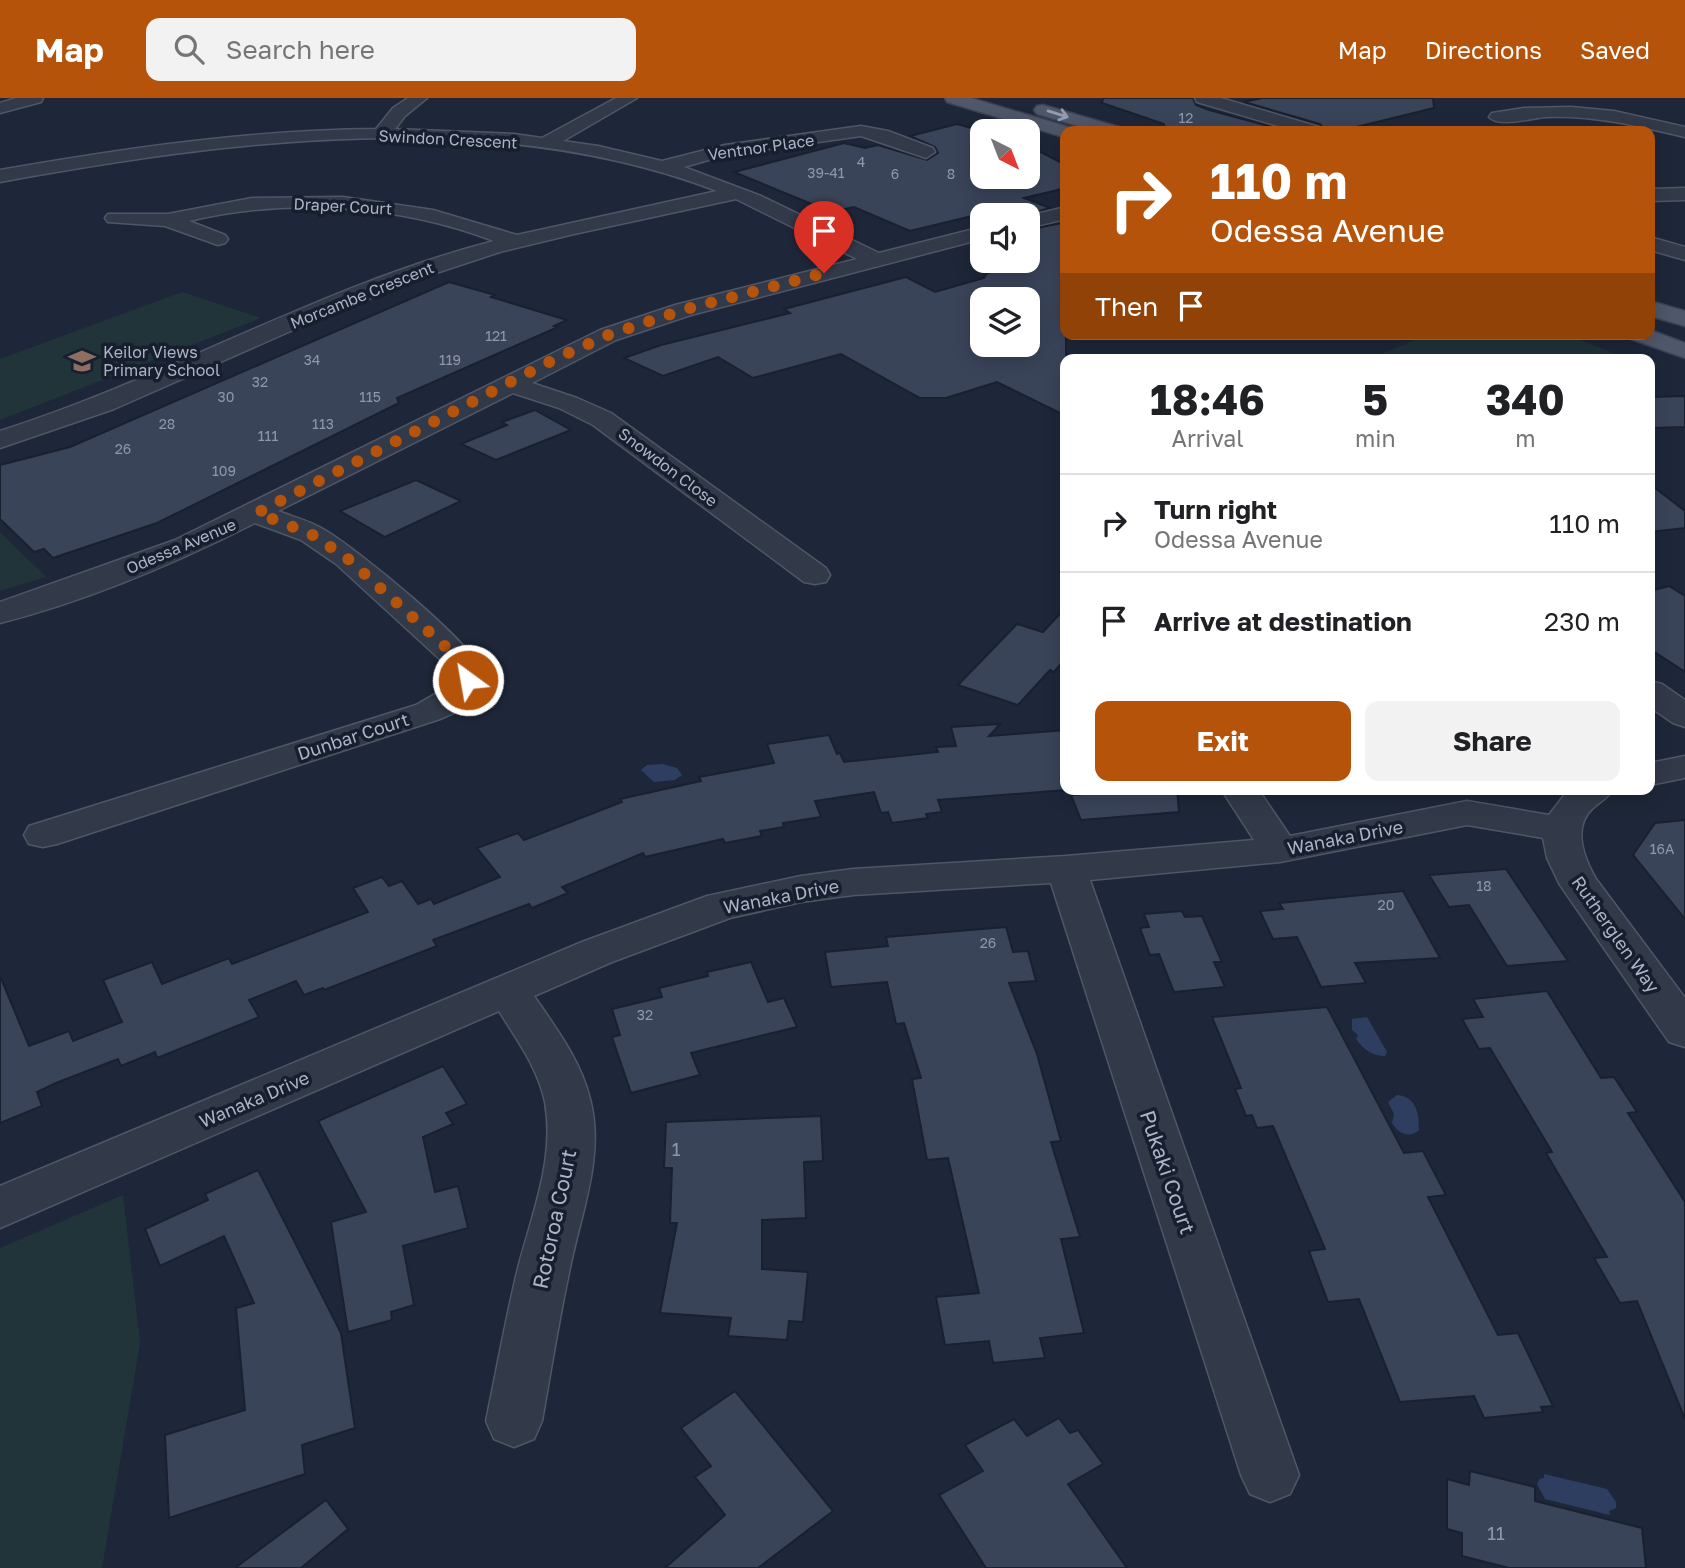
<!DOCTYPE html>
<html lang="en">
<head>
<meta charset="utf-8">
<style>
  body { margin:0; font-family:"Golos Text",sans-serif; background:#f2f2f2; color:#202124; height:100vh; display:flex; flex-direction:column; font-size:26px; white-space:nowrap }
  * { box-sizing:border-box; margin:0 }
  p { font-size:23px; color:#757577 }
  .icon { flex:none; width:38px; height:38px; fill:none; stroke:currentColor; stroke-width:2; stroke-linecap:round; stroke-linejoin:round }
  .map { position:relative; flex:1; overflow:hidden }
  .details { position:absolute; left:1060px; top:256px; width:595px; height:441px; display:flex; flex-direction:column; background:#fff; border-radius:14px; box-shadow:0 4px 18px #0003 }
  .details>* { flex:none }
  .top-card { position:absolute; left:1060px; top:28px; width:595px; height:214px; border-radius:14px; box-shadow:0 4px 18px #0003; background:#b45309; color:#fff; overflow:hidden }
  .needle { width:46px; rotate:138deg }
  .buttons { position:absolute; left:970px; top:21px; display:grid; gap:14px }
  .buttons a { display:grid; place-items:center; width:70px; height:70px; border-radius:14px; background:#fff; box-shadow:0 4px 18px #0003; font-size:35px }
  .pin { position:absolute; display:grid; place-items:center; width:60px; height:60px; color:#fff; margin:-72px -30px; border-radius:50% 50% 50% 0; rotate:-45deg; box-shadow:0 0 7px #0007 }
  .pin .icon { rotate:45deg }
  .me { position:absolute; width:77px; margin:-38px; rotate:328deg; stroke-linejoin:round; filter:drop-shadow(0 0 5px #0008) }
  .turn { display:flex; align-items:center; gap:24px; height:147px; padding:0 35px; font-size:32px }
  .turn .icon { width:91px; height:91px; stroke-width:2.5 }
  .turn b { display:block; font-size:49px; line-height:60px }
  .then { display:flex; align-items:center; height:66px; padding:0 35px; background:#0003; gap:14px; font-size:26px }
  .eta { display:flex; justify-content:space-evenly; align-items:center; height:119px; text-align:center }
  .eta b { font-size:42px; font-weight:700; line-height:49px }
  .cta { display:flex; gap:14px; margin-top:auto; padding:14px 35px }
  .cta a { flex:1; height:80px; border-radius:14px; background:#b45309; color:#fff; font-size:28px; font-weight:700; line-height:80px; text-align:center }
  .cta a+a { background:#f2f2f2; color:#202124 }
  ul { padding:0; list-style:none }
  li { display:flex; align-items:center; gap:21px; height:98px; padding:0 35px; border-top:2px solid #e0e0e0 }
  li div { flex:1 }
  li b { display:block; font-size:26px }
  li em { font-style:normal }
  header { display:flex; align-items:center; gap:42px; box-sizing:border-box; height:98px; padding:0 35px; background:#b45309; color:#fff }
  header strong { font-size:33px }
  nav { display:flex; gap:38px; margin-inline-start:auto; font-size:24px }
  .search { width:490px; height:63px; background:#f2f2f2; display:flex; align-items:center; gap:18px; box-sizing:border-box; padding:0 24px; border-radius:14px; color:#757577; font-size:26px }
  .map>svg:first-child { display:block }
  .green { fill:#20343a }
  .water { fill:#2e3e60 }
  .building { fill:#3a4459; stroke:#192030; stroke-width:2; fill-rule:evenodd }
  .lines { fill:none; stroke-linecap:round; stroke-linejoin:round }
  .minor-casing { stroke:#4f5667; stroke-width:3 }
  .major-casing { stroke:#3b4253; stroke-width:3 }
  .minor { fill:#323949; fill-rule:evenodd }
  .major { fill:#4f586a; fill-rule:evenodd }
  .oneway { stroke:#959caf }
  .route { stroke:#b45309; stroke-width:12; stroke-dasharray:0 21.6 }
  .labels { text-anchor:middle; dominant-baseline:central; stroke-width:7; stroke-linejoin:round; paint-order:stroke }
  .number-label { font-size:14px; fill:#9097ab }
  .far-street-label { font-size:16px; fill:#acb3c6; stroke:#171e2e }
  .far-poi-label { font-size:16px; fill:#acb3c6; stroke:#171e2e; text-anchor:start }
  .street-label { font-size:18px; fill:#acb3c6; stroke:#171e2e }
  .near-number-label { font-size:18px; fill:#9097ab }
  .near-street-label { font-size:21px; fill:#acb3c6; stroke:#171e2e }
</style>
</head>
<body>
<header>
<strong>Map</strong>
<div class="search"><svg class="icon" aria-label="search" viewBox="0 0 24 24"><circle cx="10" cy="10" r="6"/><path d="M15 15l6 6"/></svg>Search here</div>
<nav><a>Map</a><a>Directions</a><a>Saved</a></nav>
</header>
<div class="map">
<svg width="1685" height="1470" viewBox="0 0 1685 1470">
  <rect width="100%" height="100%" fill="#1e2739"/>
  <g class="green">
    <path d="M182,194L261,220L0,322V261Z"/>
    <path d="M1429,236H1566L1618,257L1619,261H1384L1377,258Z"/>
    <path d="M0,434L46,479L0,493Z"/>
    <path d="M123,1097L140,1245L102,1470H0V1150Z"/>
  </g>
  <g class="water">
    <path d="M663,666L677,670L682,677L675,682L654,684L641,672L647,667Z"/>
    <path d="M1367,919L1387,954L1385,958C1372,958 1363,951 1356,941L1358,937L1352,932V921Z"/>
    <path d="M1397,997C1417,999 1419,1016 1419,1032C1409,1041 1398,1035 1392,1025L1394,1016L1388,1004Z"/>
    <path d="M1544,1376L1607,1391L1616,1404V1410L1609,1413L1610,1417L1545,1401L1537,1386L1540,1381L1544,1380Z"/>
  </g>
  <g class="building">
    <path d="M1103,0H1193L1196,7L1209,12L1287,33H1165L1164,26L1102,5Z"/>
    <path d="M1262,0H1433L1434,10L1340,33H1325L1320,26L1244,4Z"/>
    <path d="M957,26L982,33V79H1027V47L1066,67V90L1024,100L1050,110L1025,117H998L997,112L910,133L854,109L831,114L734,74L844,45L865,50L878,47L927,62L938,55L935,49L910,38Z"/>
    <path d="M1066,124V318L997,284L946,300H920L841,256L753,280L718,259L663,278L624,260L661,247L790,215L784,211L906,179L935,194L984,180L986,176L1010,163H1027V132ZM982,201H1027V247H982Z"/>
    <path d="M449,184L495,197L491,199L567,222L554,228L558,229L397,300L399,305L157,425L53,460L44,451L34,454L0,421V367L70,349Z"/>
    <path d="M1685,298V329L1650,330V299Z"/>
    <path d="M535,312L571,332L496,362L461,346L507,327L502,324Z"/>
    <path d="M416,382L461,403L385,439L340,413Z"/>
    <path d="M1650,386L1685,413V430L1650,434Z"/>
    <path d="M1669,488L1685,498V574L1650,551V493Z"/>
    <path d="M1066,509V560L1054,574L1050,572L1018,607L958,587L1017,526L1043,534Z"/>
    <path d="M1000,626L989,638L1066,632V692L938,702L942,714L926,716L928,720L892,725L888,714L881,715L874,694L815,703L821,719L783,725L784,729L760,733L762,738L725,745L723,741L645,759L643,755L562,789L568,795L532,810L529,806L433,842L437,848L324,892L323,890L304,897L296,883L249,902L259,919L157,960L155,954L121,968L118,961L56,985L37,994L42,1008L0,1025V878L29,948L69,933L73,943L122,924L103,882L152,864L162,886L229,860L232,866L368,814L353,790L382,779L389,788L402,783L418,806L431,801L434,806L500,779L477,750L518,735L524,742L622,704L620,701L701,683L699,679L774,665L767,646L829,637L837,656L840,655L844,664L938,654L936,649L956,648L951,629Z"/>
    <path d="M1150,691H1177L1179,714L1081,722L1071,697Z"/>
    <path d="M1685,722V821L1633,757L1655,725Z"/>
    <path d="M1506,771L1568,863L1507,868L1469,807L1449,809L1429,777Z"/>
    <path d="M1403,793L1440,860L1355,865L1366,885L1321,889L1297,839L1273,841L1260,813L1283,811L1279,805Z"/>
    <path d="M1182,813L1185,819L1202,818L1222,864H1214L1225,889L1174,894L1159,856L1150,857L1140,830L1149,829L1144,816Z"/>
    <path d="M1006,829L1013,854L1028,853L1036,883L1009,885L1037,956L1061,1043L1051,1044L1080,1139L1061,1141L1084,1235L1040,1240L1045,1260L993,1265L989,1243L945,1247L936,1199L979,1195L948,1060L927,1062L912,981L921,980L904,925L896,926L887,884L831,889L825,854L888,848L886,839Z"/>
    <path d="M751,864L768,904L784,900L797,929L691,955L700,977L631,995L612,939L620,937L612,911L662,899L659,890L708,878L707,874Z"/>
    <path d="M1547,893L1601,980L1614,979L1637,1014L1628,1015L1685,1104V1321L1637,1203L1620,1205L1594,1160L1607,1159L1546,1055L1552,1054L1490,950L1479,951L1462,921L1483,919L1473,901Z"/>
    <path d="M1327,909L1404,1055L1423,1053L1446,1097L1428,1099L1498,1237L1518,1235L1553,1308L1541,1309L1543,1314L1484,1320L1474,1298L1400,1304L1359,1201L1328,1204L1309,1153L1325,1151L1273,1028L1257,1030L1252,1017L1246,1018L1235,991L1241,990L1212,919Z"/>
    <path d="M443,968L467,1006L446,1015L453,1026L423,1039L435,1094L458,1088L468,1130L403,1148L414,1207L391,1214L392,1222L348,1234L331,1124L366,1114L318,1023Z"/>
    <path d="M821,1018L823,1063L804,1064L806,1120L762,1122V1171L808,1174L803,1224L789,1223L787,1242L728,1238L731,1220L660,1215L677,1125H670L672,1070H664L666,1024Z"/>
    <path d="M258,1072L341,1235L355,1330L302,1347L305,1376L169,1420L165,1337L245,1312L236,1210L254,1205L224,1138L160,1168L145,1131L208,1102L205,1096Z"/>
    <path d="M735,1293L833,1413L758,1470H665L725,1417L695,1379L711,1368L681,1330Z"/>
    <path d="M1059,1320L1070,1335L1078,1332L1103,1366L1068,1386L1127,1470H986L939,1397L983,1373L965,1347L1014,1321L1027,1338Z"/>
    <path d="M1470,1373L1535,1389V1403L1642,1430L1646,1470H1509L1462,1458V1435L1447,1431V1381L1469,1387Z"/>
    <path d="M326,1402L348,1431L301,1470H235Z"/>
  </g>
  <g class="lines">
    <defs>
      <g id="minor">
        <path d="M16,0H43L41,4L0,15V5Z"/>
        <path d="M408,0H427L405,18L395,31L514,36L542,40L616,0H637L563,43L598,48L662,63L725,47L861,28L888,33L933,50L935,54L926,60L861,38L726,57L684,69L761,98L879,155L982,129V141L691,217L616,242L532,285L577,300L611,315L826,470L830,477L826,484L815,486L804,484L593,327L559,310L513,295L278,413C293,419 310,423 323,431C352,447 481,551 484,579C486,602 457,614 440,621L57,746L43,749L29,746L24,737L29,728L416,607L449,588L450,580L445,566L336,466L301,442L255,425C176,465 87,503 0,525V504L175,442L600,232L675,207L857,161L736,101L574,136L500,154L421,180L318,221L114,311L0,350V333C168,280 322,187 494,143C399,107 289,99 189,123L225,137L228,141L225,145L218,147L165,128L108,124L105,120L108,116H168L252,100L343,99L433,112L517,137L717,93C493,7 230,42 0,84V72C125,50 250,32 376,31L393,10Z"/>
        <path d="M1195,0H1221L1319,29L1322,33H1295L1197,4Z"/>
        <path d="M1571,9L1614,13L1685,29V39C1639,28 1594,17 1546,19C1532,20 1499,30 1489,19L1492,15L1524,10Z"/>
        <path d="M1685,90V102L1650,103V91Z"/>
        <path d="M1066,109V121L1027,130V118Z"/>
        <path d="M1650,139L1685,149V162L1650,152Z"/>
        <path d="M1650,583L1662,586L1685,602V629L1673,625L1650,609Z"/>
        <path d="M1685,658V680L1650,687V665Z"/>
        <path d="M1221,691H1258L1290,738L1467,703L1549,717L1569,691H1613C1608,700 1601,703 1593,710C1572,729 1584,760 1596,781L1685,900V949L1669,944L1560,787L1547,760L1543,740L1467,727L1280,764L1090,782L1299,1377L1290,1396L1270,1404L1250,1396L1241,1377L1051,785L853,797L801,804L730,820L612,864L534,898C556,930 581,963 590,1001C605,1057 581,1115 570,1170C559,1221 551,1272 542,1323L534,1341L514,1349L494,1341L486,1323C497,1271 506,1218 519,1166C533,1114 555,1059 545,1004C538,970 517,942 499,913L0,1130V1088L582,844L707,798L801,778L853,771L1066,758L1254,742Z"/>
      </g>
      <g id="major">
        <path d="M945,0H971L1072,30L1074,33H1066V39L1060,38L947,4Z"/>
        <path d="M1043,7L1119,29L1122,33H1095L1037,16L1034,12L1037,8Z"/>
        <path d="M1650,203L1685,213V228L1650,218Z"/>
        <path d="M1650,232L1685,245V260L1631,241L1627,236H1650Z"/>
      </g>
    </defs>
    <use href="#minor" class="minor-casing"/>
    <use href="#major" class="major-casing"/>
    <use href="#minor" class="minor"/>
    <use href="#major" class="major"/>
  </g>
  <defs><path id="oneway-shaft" d="M-6 0H5M1.5-3L5.5 0L1.5 3" fill="none" stroke-width="1.6" stroke-linecap="round" stroke-linejoin="round" transform="scale(1.75)"/></defs>
  <use class="oneway" href="#oneway-shaft" transform="translate(1058 16) rotate(17)"/>
  <g class="lines">
    <path class="route" d="M468,582L467,571L458,560L347,460L311,436L257,415L553,262L608,237L683,212L824,175"/>
  </g>
  <defs>
    <symbol id="school-bare" viewBox="-9 -9 18 18"><path d="M0-5L7-2L0 1L-7-2ZM-4 1L0 2.5L4 1V4Q0 6-4 4Z" fill="#8d6e63" stroke="#171e2e" stroke-width="2.5" paint-order="stroke"/></symbol>
  </defs>
  <g fill-rule="evenodd">
    <use href="#school-bare" x="63" y="244" width="38" height="38"/>
  </g>
  <g class="labels">
    <g class="number-label">
      <text x="1186" y="19">12</text>
      <text x="861" y="63">4</text>
      <text x="826" y="74">39-41</text>
      <text x="895" y="75">6</text>
      <text x="951" y="75">8</text>
      <text x="496" y="237">121</text>
      <text x="312" y="261">34</text>
      <text x="450" y="261">119</text>
      <text x="260" y="283">32</text>
      <text x="226" y="298">30</text>
      <text x="370" y="298">115</text>
      <text x="167" y="325">28</text>
      <text x="323" y="325">113</text>
      <text x="268" y="337">111</text>
      <text x="123" y="350">26</text>
      <text x="224" y="372">109</text>
      <text x="1662" y="750">16A</text>
      <text x="1484" y="787">18</text>
      <text x="1386" y="806">20</text>
      <text x="988" y="844">26</text>
      <text x="645" y="916">32</text>
    </g>
    <g class="far-street-label">
      <text transform="translate(448 41) rotate(3)">Swindon Crescent</text>
      <text transform="translate(761 49) rotate(-8)">Ventnor Place</text>
      <text transform="translate(343 108) rotate(3)">Draper Court</text>
      <text transform="translate(362 197) rotate(-22)">Morcambe Crescent</text>
      <text transform="translate(668 369) rotate(37)">Snowdon Close</text>
      <text transform="translate(181 448) rotate(-23)">Odessa Avenue</text>
    </g>
    <g class="far-poi-label">
      <text x="103" y="254">Keilor Views<tspan x="103" dy="18">Primary School</tspan></text>
    </g>
    <g class="street-label">
      <text transform="translate(353 638) rotate(-18)">Dunbar Court</text>
      <text transform="translate(1345 739) rotate(-11)">Wanaka Drive</text>
      <text transform="translate(781 798) rotate(-11)">Wanaka Drive</text>
      <text transform="translate(1616 836) rotate(55)">Rutherglen Way</text>
      <text transform="translate(254 1001) rotate(-23)">Wanaka Drive</text>
    </g>
    <g class="near-number-label">
      <text x="676" y="1051">1</text>
      <text x="1496" y="1435">11</text>
    </g>
    <g class="near-street-label">
      <text transform="translate(1168 1074) rotate(71)">Pukaki Court</text>
      <text transform="translate(554 1121) rotate(-78)">Rotoroa Court</text>
    </g>
  </g>
</svg>
<div class="buttons">
<a><svg class="needle" viewBox="-14 -14 28 28"><path d="M0-13l5 13h-10z" fill="#e53935"/><path d="M0 13l5-13h-10z" fill="#757577"/></svg></a>
<a><svg class="icon" aria-label="sound" viewBox="0 0 24 24"><path d="M4 9h4l5-4v14l-5-4H4zM17 9q2 3 0 6"/></svg></a>
<a><svg class="icon" aria-label="layers" viewBox="0 0 24 24"><path d="M12 4l9 5-9 5-9-5zM3 14l9 5 9-5"/></svg></a>
</div>
<div class="pin" style="left:824px;top:175px;background:#d93025"><svg class="icon" aria-label="arrive" viewBox="0 0 24 24"><path d="M6 21V4h12l-3 4 3 4H6"/></svg></div>
<svg class="me" style="left:468px;top:582px" viewBox="-20 -20 40 40"><circle r="17" fill="#b45309" stroke="#fff" stroke-width="3"/><path d="M0-11L8 9 0 5-8 9z" fill="#fff"/></svg>
<div class="top-card">
<div class="turn"><svg class="icon" aria-label="right" viewBox="0 0 24 24"><path d="M7 20v-9h11M14 6l5 5-5 5"/></svg><div><b>110 m</b>Odessa Avenue</div></div>
<div class="then">Then<svg class="icon" aria-label="arrive" viewBox="0 0 24 24"><path d="M6 21V4h12l-3 4 3 4H6"/></svg></div>
</div>
<section class="details">
<div class="eta">
<div><b>18:46</b><p>Arrival</p></div>
<div><b>5</b><p>min</p></div>
<div><b>340</b><p>m</p></div>
</div>
<ul>
<li><svg class="icon" aria-label="right" viewBox="0 0 24 24"><path d="M7 20v-9h11M14 6l5 5-5 5"/></svg><div><b>Turn right</b><p>Odessa Avenue</p></div><em>110 m</em></li>
<li><svg class="icon" aria-label="arrive" viewBox="0 0 24 24"><path d="M6 21V4h12l-3 4 3 4H6"/></svg><div><b>Arrive at destination</b></div><em>230 m</em></li>
</ul>
<div class="cta"><a>Exit</a><a>Share</a></div>
</section>
</div>
</body>
</html>
